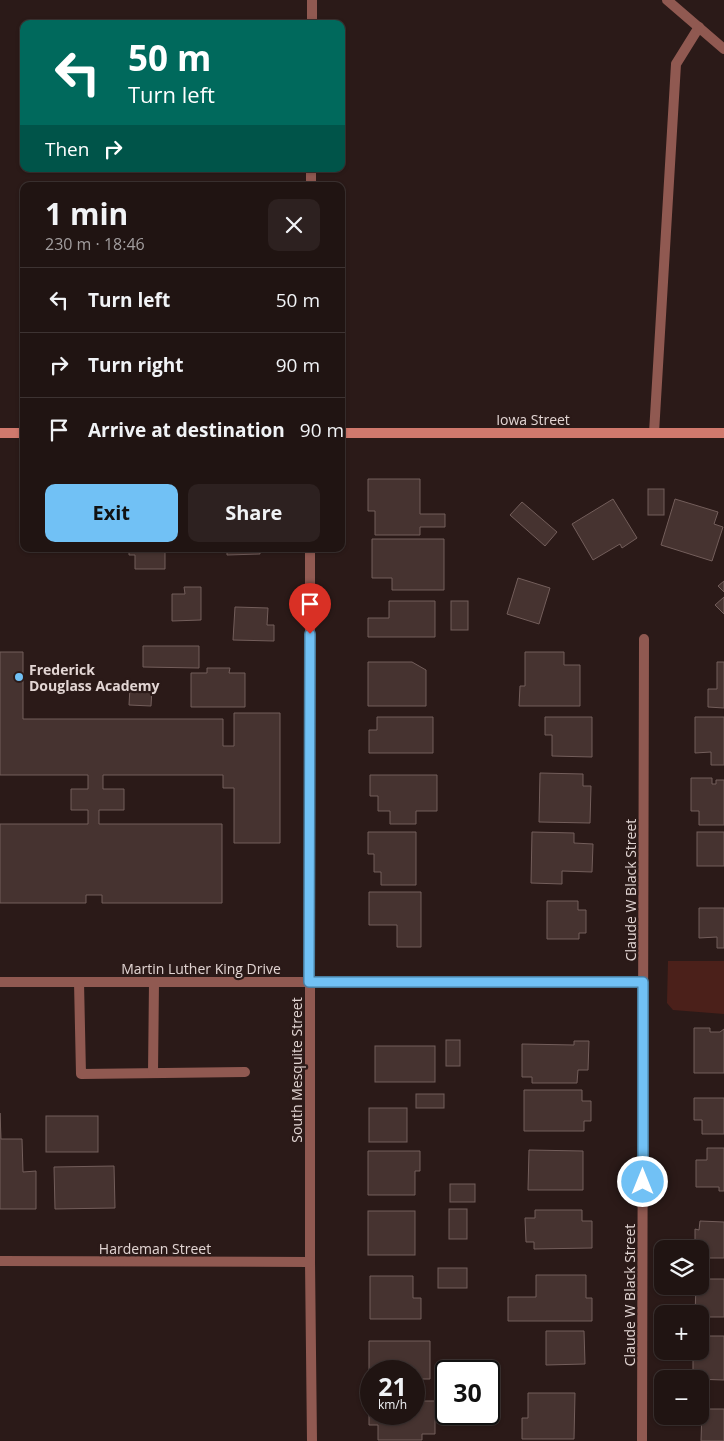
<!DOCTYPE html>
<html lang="en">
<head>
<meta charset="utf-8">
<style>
  body { margin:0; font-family:"Open Sans",sans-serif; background:#2d2120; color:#f1f3f6; height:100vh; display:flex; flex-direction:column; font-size:19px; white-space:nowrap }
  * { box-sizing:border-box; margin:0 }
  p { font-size:16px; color:#a29e9f }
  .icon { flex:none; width:28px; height:28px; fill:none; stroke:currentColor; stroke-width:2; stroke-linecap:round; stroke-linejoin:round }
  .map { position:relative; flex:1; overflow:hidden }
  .drawer { position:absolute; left:20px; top:182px; width:325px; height:370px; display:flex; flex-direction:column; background:#201412; border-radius:10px; box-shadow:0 1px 4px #0004,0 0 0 1px #3d3332 }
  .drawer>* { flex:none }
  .guide { position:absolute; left:20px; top:20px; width:325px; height:152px; border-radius:10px; box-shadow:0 1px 4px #0004,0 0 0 1px #3d3332; background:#00695c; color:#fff; overflow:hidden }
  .tools { position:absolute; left:654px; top:1240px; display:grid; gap:10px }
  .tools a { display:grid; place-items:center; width:55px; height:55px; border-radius:10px; background:#201412; box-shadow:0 1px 4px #0004,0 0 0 1px #3d3332; font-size:25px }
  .speed { position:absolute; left:360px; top:1360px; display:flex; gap:10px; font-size:25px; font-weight:700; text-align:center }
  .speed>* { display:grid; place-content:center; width:65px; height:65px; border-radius:50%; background:#201412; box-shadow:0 1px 4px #0004,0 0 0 1px #3d3332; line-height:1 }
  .speed small { font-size:12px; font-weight:400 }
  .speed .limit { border:2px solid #111; border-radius:8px; background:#fff; color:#111 }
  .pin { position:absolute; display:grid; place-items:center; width:42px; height:42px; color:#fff; margin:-51px -21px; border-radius:50% 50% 50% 0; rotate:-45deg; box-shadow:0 0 5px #0007 }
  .pin .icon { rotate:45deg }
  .me { position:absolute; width:55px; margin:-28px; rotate:0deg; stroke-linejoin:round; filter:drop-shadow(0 0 4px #0008) }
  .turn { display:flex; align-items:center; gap:18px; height:105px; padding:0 25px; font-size:22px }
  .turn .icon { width:65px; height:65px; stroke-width:2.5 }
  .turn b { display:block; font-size:35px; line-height:42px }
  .then { display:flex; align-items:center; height:48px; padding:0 25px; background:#0003; gap:10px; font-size:19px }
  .round { display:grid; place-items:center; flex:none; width:52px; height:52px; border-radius:10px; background:#2d2120 }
  .headline { display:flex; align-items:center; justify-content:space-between; height:85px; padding:0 25px }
  h1 { font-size:30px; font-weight:700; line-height:38px }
  .primary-button { display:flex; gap:10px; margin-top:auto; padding:10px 25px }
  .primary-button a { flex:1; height:58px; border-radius:10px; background:#71c1f5; color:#111; font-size:20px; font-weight:700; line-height:58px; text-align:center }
  .primary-button a+a { background:#2d2120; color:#f1f3f6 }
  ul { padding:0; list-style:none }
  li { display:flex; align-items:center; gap:15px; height:65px; padding:0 25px; border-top:1px solid #3d3332 }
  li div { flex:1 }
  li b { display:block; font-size:19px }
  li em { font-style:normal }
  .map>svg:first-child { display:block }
  .green { fill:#4b201a }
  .building { fill:#463330; stroke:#735e5b }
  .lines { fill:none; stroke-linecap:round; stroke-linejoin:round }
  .service { stroke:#905951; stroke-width:10 }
  .minor { stroke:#905951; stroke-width:10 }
  .secondary { stroke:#d0796d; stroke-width:10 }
  .route-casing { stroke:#497d9f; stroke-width:12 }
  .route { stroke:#71c1f5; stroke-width:9 }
  .poi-dot { fill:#71c1f5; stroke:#2b1a18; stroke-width:2 }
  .labels { text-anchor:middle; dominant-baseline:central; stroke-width:4.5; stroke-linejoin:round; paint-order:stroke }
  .street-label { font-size:14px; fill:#e2d5d3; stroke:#2b1a18 }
  .poi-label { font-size:14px; font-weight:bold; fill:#e2d5d3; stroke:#2b1a18; text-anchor:start }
</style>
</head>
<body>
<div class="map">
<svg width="724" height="1441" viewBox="0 0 724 1441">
  <rect width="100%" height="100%" fill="#2b1a18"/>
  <path class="green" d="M668,961H724V1014L673,1010L667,1003Z"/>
  <g class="building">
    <path d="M368,479H420V514H445V527H420V535H375V511H368Z"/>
    <rect x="648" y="489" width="16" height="26"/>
    <path d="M613,499L637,538L622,548L620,544L593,560L572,524Z"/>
    <path d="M675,499L718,512L714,524L723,527L712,561L661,545Z"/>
    <path d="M522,502L557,532L545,546L510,515Z"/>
    <path d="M372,539H444V590H392V578H372Z"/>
    <path d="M129,549H165V569H135V555H129Z"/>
    <path d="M227,549H260V554L227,555Z"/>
    <path d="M518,578L550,588L539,624L507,614Z"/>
    <path d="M724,581V592L718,586Z"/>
    <path d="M184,587H201V620L172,621V594H185Z"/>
    <path d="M724,597V614L715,605Z"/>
    <path d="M389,601H435V637H368V618H389Z"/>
    <rect x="451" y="601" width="17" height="29"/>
    <path d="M235,607L268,608L267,625H274V641L233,640Z"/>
    <path d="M143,646H199V668L143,667Z"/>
    <path d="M0,652H23V719H223V746H234V713H280V843H234V788H223V775H103V789H124V810H99V824H222V903H102V895H86V903H0V824H88V810H71V789H88V775H0Z"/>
    <path d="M525,652H564V665H580V706H519L520,686H525Z"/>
    <path d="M368,662H412L426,670V706H368Z"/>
    <path d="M717,662H724V708L708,707V689H717Z"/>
    <path d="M207,668H230L229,673H245V707H191V673H207Z"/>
    <path d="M130,687L152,688L151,706L129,705Z"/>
    <path d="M377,717H433V753H369V730H377Z"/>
    <path d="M545,717H592V757L552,756V735H545Z"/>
    <path d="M695,717H724V765H711V752L695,753Z"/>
    <path d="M540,773L583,774V786H591L590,823L539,822Z"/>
    <path d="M370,775H437V811H416V824H390V811H378V796H370Z"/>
    <path d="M691,778H712V784H716V780H724V825H699V811H691Z"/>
    <path d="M368,832H416V885H381V872H374V854H368Z"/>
    <path d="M532,832L574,833V843L593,844L592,872L562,871V884L531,883Z"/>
    <rect x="697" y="832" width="27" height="34"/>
    <path d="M369,892H421V947H397V925H369Z"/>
    <path d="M547,901H578V910H586V933H579V939H547Z"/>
    <path d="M699,908H724V948H717V937L699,938Z"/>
    <path d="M694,1028H710V1032H720L724,1029V1073H694Z"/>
    <rect x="446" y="1040" width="14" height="26"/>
    <path d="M574,1041H589L588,1070H578L577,1083H532V1077H522V1044L574,1045Z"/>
    <rect x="375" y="1046" width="60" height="36"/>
    <path d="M524,1090H582V1101H591V1121H584V1131H524Z"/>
    <rect x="416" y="1094" width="28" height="14"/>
    <path d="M694,1098H724V1134H702V1120H694Z"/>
    <rect x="369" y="1108" width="38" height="34"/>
    <path d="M0,1113L1,1139H22L23,1172L36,1171V1209H0Z"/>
    <rect x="46" y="1116" width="52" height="36"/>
    <path d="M707,1148H724V1191H719V1187H696V1160H707Z"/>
    <path d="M529,1150L583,1151V1190H528Z"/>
    <path d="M368,1151H420V1171H415V1195H368Z"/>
    <path d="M114,1166L115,1208L55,1209L54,1167Z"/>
    <rect x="450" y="1184" width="25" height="18"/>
    <rect x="449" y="1209" width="18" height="30"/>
    <path d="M535,1210H582V1221H592V1248L534,1249V1242H526L525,1218H535Z"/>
    <rect x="368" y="1211" width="47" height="44"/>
    <path d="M700,1221L724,1222V1258H701V1244H695V1229L699,1230Z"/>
    <rect x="438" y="1268" width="29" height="20"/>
    <path d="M536,1275H586V1298H592V1321H508V1297H536Z"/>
    <path d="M370,1276H413V1298H421V1319H370Z"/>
    <path d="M700,1279H724V1317H700V1314H695L696,1286H700Z"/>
    <path d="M546,1331H584L585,1364L546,1365Z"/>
    <path d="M700,1336H724V1380L693,1379V1351H700Z"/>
    <path d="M369,1341H430V1379H414V1371H371V1379H369Z"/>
    <path d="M528,1393H575L574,1439H522V1418H528Z"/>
    <path d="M369,1401H371V1414H414V1401H435V1434H422V1440H378V1425H369Z"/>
    <path d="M702,1409H724V1441H701Z"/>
  </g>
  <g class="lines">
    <g class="service">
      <path d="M654,433L676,64L699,27"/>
      <path d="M79,982L81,1074L245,1072"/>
      <path d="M153,1073L154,982"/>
    </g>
    <g class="minor">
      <path d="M667,0L724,49"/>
      <path d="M312,24V0"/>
      <path d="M311,186V169"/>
      <path d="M310,549V1262L312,1441"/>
      <path d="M0,982H643"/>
      <path d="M0,1261L310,1262"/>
      <path d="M642,1441L644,639"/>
    </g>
    <g class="secondary">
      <path d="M0,433H24"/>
      <path d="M341,433H724"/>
    </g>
  </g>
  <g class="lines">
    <defs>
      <path id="route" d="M310,634L309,982H643V1182"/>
    </defs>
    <use href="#route" class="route-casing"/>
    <use href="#route" class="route"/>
  </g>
  <circle class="poi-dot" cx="19" cy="677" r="5"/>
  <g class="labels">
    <g class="street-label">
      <text x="533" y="419">Iowa Street</text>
      <text transform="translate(630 890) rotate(-90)">Claude W Black Street</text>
      <text x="201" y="968">Martin Luther King Drive</text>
      <text transform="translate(296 1070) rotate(-90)">South Mesquite Street</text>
      <text x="155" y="1248">Hardeman Street</text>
      <text transform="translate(629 1295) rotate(-90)">Claude W Black Street</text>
    </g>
    <g class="poi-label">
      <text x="29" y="669">Frederick<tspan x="29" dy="16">Douglass Academy</tspan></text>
    </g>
  </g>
</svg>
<div class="tools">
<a><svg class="icon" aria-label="layers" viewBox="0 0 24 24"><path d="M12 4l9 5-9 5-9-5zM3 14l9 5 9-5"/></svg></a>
<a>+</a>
<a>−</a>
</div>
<div class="speed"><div>21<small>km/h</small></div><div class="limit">30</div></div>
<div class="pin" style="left:310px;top:634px;background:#d93025"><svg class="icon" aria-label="arrive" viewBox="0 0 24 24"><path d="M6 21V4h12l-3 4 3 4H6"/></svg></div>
<svg class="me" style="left:643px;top:1182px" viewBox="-20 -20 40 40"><circle r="17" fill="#71c1f5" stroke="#fff" stroke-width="3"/><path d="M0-11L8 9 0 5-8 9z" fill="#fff"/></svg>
<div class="guide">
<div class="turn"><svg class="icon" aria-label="left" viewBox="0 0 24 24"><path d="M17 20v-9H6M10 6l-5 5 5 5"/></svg><div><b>50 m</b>Turn left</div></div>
<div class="then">Then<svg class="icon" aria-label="right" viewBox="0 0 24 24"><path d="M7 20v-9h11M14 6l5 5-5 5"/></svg></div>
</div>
<section class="drawer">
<div class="headline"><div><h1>1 min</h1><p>230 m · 18:46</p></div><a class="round"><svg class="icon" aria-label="close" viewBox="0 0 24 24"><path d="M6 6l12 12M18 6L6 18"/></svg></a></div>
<ul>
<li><svg class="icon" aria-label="left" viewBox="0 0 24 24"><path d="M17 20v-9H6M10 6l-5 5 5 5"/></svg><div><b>Turn left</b></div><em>50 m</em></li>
<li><svg class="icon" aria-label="right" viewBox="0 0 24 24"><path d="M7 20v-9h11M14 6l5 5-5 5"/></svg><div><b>Turn right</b></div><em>90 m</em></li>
<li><svg class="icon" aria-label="arrive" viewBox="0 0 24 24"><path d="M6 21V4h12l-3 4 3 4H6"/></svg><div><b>Arrive at destination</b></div><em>90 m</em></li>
</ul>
<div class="primary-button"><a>Exit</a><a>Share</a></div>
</section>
</div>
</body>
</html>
